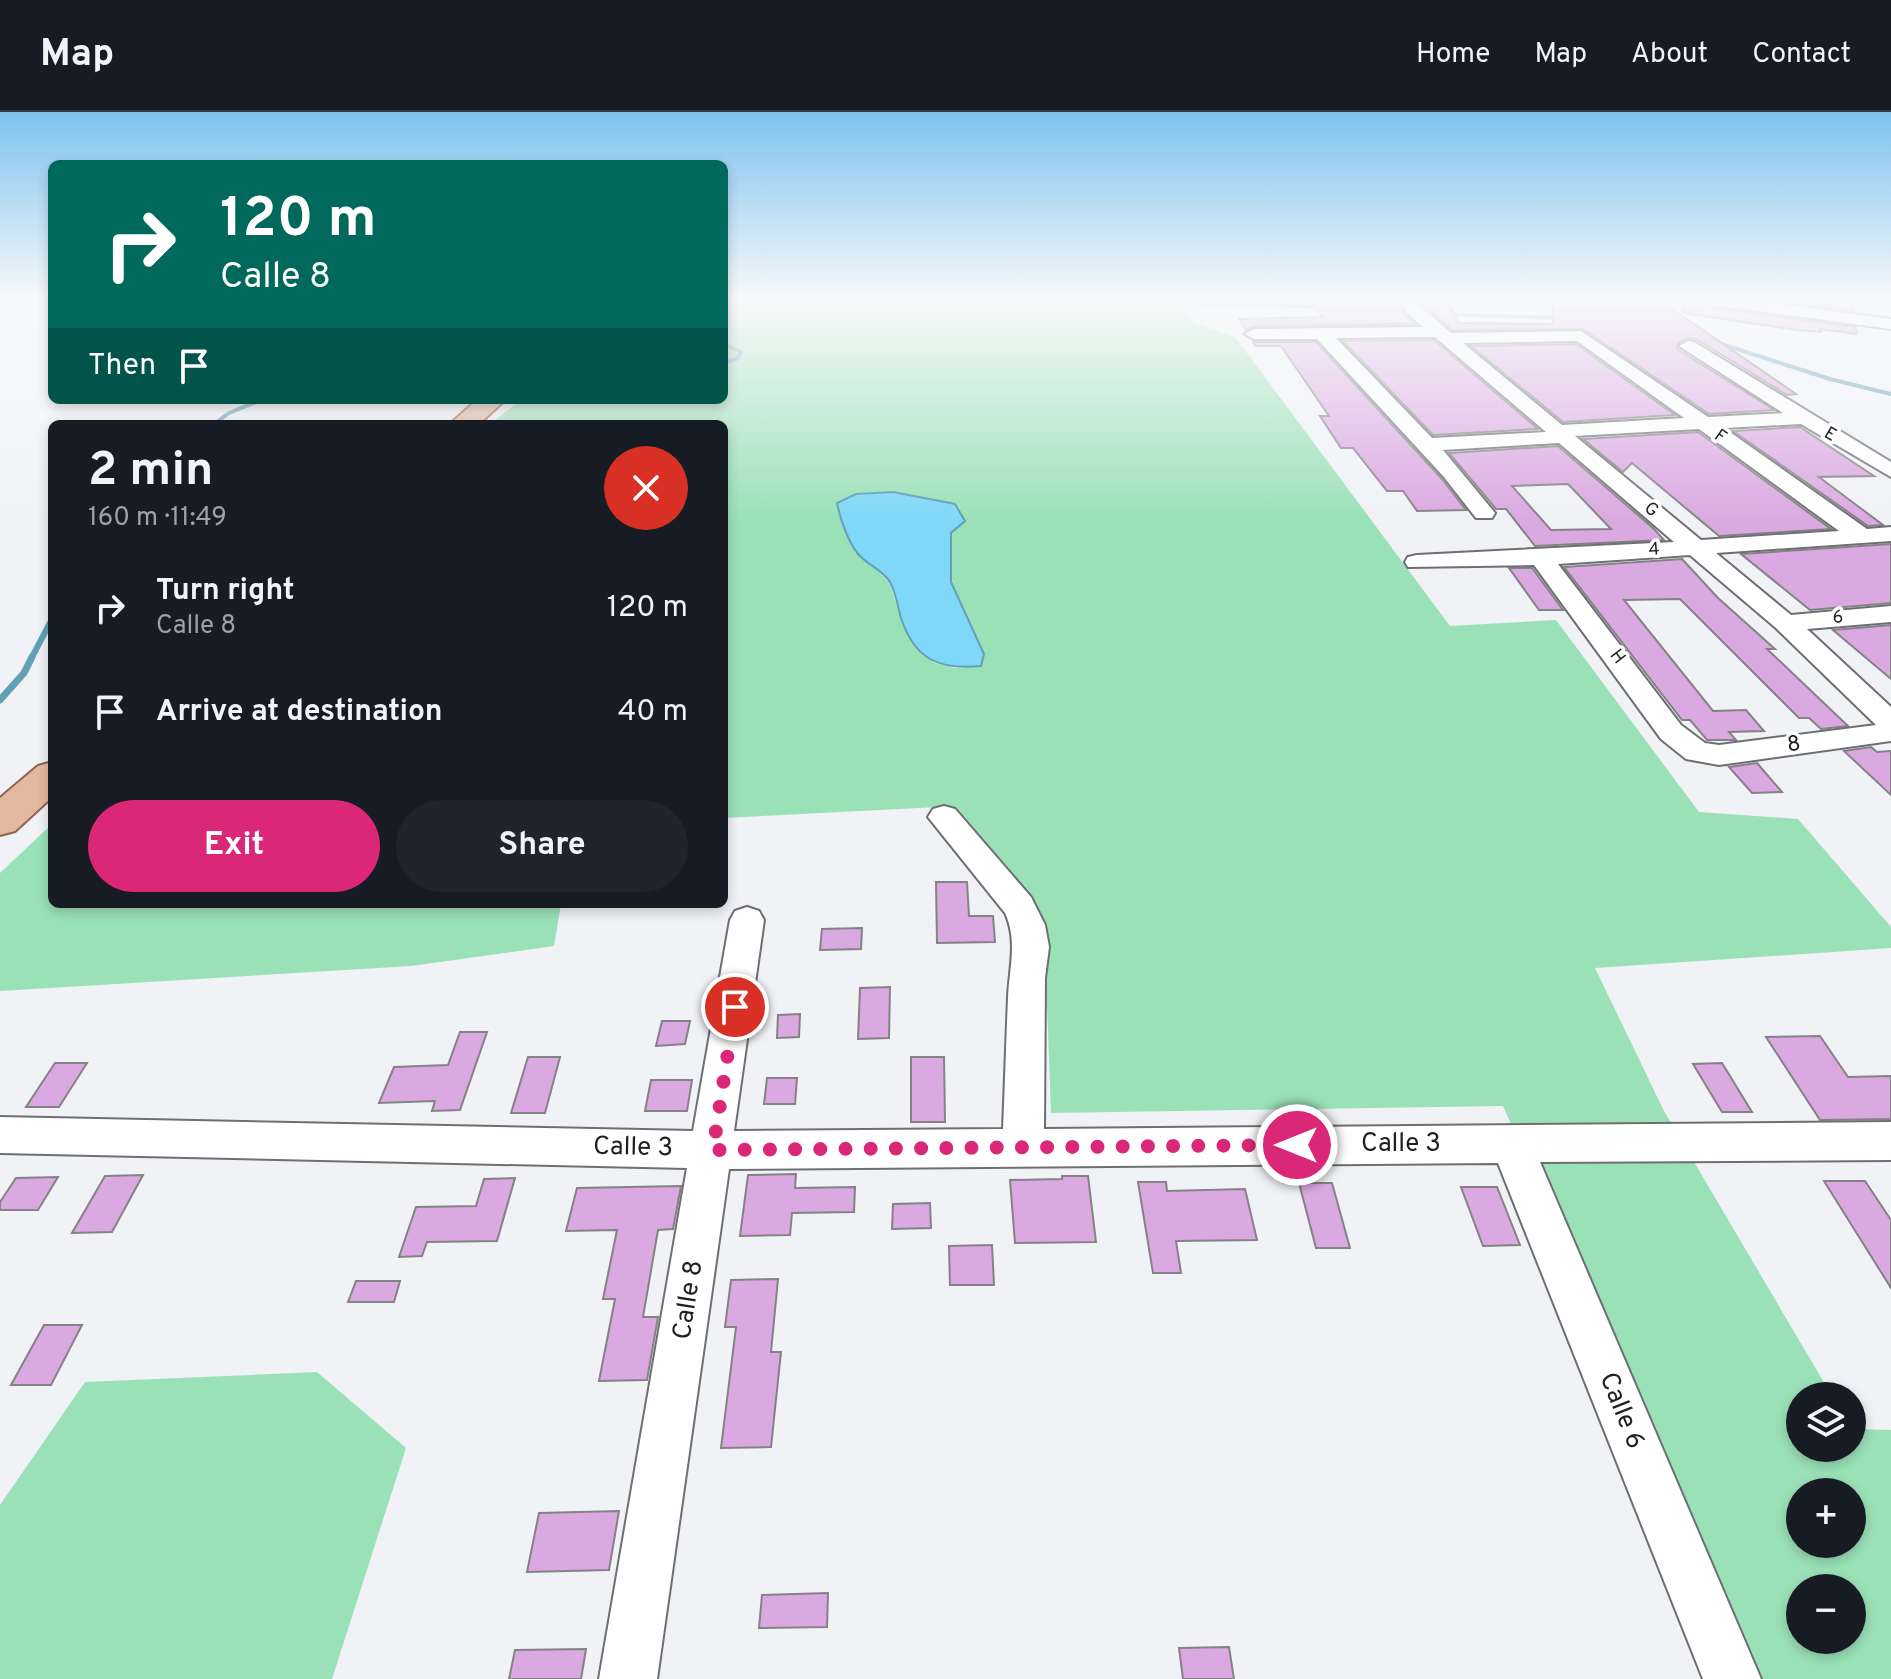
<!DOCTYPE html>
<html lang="en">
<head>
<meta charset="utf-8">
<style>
  body { margin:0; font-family:Overpass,sans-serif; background:#20242c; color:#f1f3f6; height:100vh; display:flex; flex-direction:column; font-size:30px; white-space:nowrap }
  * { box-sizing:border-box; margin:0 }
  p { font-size:26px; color:#9ea1a6 }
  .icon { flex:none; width:44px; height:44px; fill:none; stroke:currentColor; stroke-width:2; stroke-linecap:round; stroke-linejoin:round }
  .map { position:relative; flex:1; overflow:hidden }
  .side { position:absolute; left:48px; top:308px; width:680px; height:488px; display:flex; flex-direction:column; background:#171b24; border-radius:12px; box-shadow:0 4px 12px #0003 }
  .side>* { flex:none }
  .banner { position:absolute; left:48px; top:48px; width:680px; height:244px; border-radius:12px; box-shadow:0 4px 12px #0003; background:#00695c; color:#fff; overflow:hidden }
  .fabs { position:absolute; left:1786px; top:1270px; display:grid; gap:16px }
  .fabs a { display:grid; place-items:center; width:80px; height:80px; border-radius:50%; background:#171b24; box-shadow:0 4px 12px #0003; font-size:40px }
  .pin { position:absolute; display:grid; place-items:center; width:68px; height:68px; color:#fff; margin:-34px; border:4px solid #fff; border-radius:50%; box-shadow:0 2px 8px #0007 }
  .me { position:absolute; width:88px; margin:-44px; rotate:270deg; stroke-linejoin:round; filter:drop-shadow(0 0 6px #0008) }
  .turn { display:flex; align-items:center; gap:28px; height:168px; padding:0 40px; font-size:36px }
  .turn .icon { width:104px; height:104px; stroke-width:2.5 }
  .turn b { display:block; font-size:56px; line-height:68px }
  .then { display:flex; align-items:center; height:76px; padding:0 40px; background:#0003; gap:16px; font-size:30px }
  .round { display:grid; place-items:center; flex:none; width:84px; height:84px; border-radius:42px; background:#20242c }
  .summary { display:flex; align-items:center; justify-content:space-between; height:136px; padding:0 40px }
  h1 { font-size:48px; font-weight:700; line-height:60px }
  .primary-button { display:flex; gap:16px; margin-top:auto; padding:16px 40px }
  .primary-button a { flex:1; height:92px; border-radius:48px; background:#db2777; color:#fff; font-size:32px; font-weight:700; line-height:92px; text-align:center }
  .primary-button a+a { background:#20242c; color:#f1f3f6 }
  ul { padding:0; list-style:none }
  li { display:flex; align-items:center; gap:24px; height:104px; padding:0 40px }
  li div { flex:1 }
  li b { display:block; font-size:30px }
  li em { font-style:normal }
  header { display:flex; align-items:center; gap:48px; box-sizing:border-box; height:112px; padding:0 40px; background:#171b24; border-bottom:2px solid #363941 }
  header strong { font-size:38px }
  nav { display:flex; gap:44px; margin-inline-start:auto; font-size:28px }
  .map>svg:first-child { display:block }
  .green { fill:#9be1b7; fill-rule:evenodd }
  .water { fill:#7fd8f7; stroke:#62a0b6; stroke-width:2 }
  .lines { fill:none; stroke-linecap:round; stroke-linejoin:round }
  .stream-far2 { stroke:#62a0b6; stroke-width:4 }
  .stream-far1 { stroke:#62a0b6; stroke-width:6 }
  .stream { stroke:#62a0b6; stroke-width:7 }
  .building { fill:#dba9e1; stroke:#858285; stroke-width:2; fill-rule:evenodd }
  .street-casing { stroke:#6d6f72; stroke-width:4 }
  .primary-casing { stroke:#92634c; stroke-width:4 }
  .street { fill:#fff; fill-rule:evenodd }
  .primary { fill:#e3b8a1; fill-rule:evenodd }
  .route { stroke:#db2777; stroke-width:14; stroke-dasharray:0 25.2 }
  .labels { text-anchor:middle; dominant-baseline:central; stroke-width:7; stroke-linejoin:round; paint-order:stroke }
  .far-street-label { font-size:18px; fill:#1e1f20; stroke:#fff }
  .street-label { font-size:22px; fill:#1e1f20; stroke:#fff }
  .near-street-label { font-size:26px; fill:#1e1f20; stroke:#fff }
</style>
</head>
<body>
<header>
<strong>Map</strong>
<nav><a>Home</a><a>Map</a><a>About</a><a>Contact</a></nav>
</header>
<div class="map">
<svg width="1891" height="1567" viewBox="0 0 1891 1567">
  <rect width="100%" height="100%" fill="#f0f2f6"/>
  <g class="green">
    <path d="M724,188H1235V195H1181L1194,210L1235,225L1450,514L1556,508L1699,700L1798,707L1891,815V836L1595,856L1664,999L1832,1284H1800V1336H1852V1317L1891,1318V1567H1754L1503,994L1051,1001L1044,813L938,695L724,706V312H491L520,288H724ZM840,405L951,421V470L984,542L981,554L955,556L935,551L916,536L903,511L889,470L876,457ZM1800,1380H1852V1432H1800ZM1800,1476H1852V1528H1800Z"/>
    <path d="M52,712V792H561L554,834L411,854L0,879V761Z"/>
    <path d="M317,1260L406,1336L332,1567H0V1393L85,1270Z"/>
  </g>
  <path class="water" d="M893,380L955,392L965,409L951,421V470L984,542L981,554C939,558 915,548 901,506C898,495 896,481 890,470C884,460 871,454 862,446C850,436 840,407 837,391L856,382Z"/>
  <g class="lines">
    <g class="stream-far2">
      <path d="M1130,188L1322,195"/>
      <path d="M724,198L729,188"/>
      <path d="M1430,202L1564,206"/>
      <path d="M1715,230L1830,267L1891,282"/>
      <path d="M724,232L741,240L737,247L724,250"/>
      <path d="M214,312L229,301L261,288"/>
    </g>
    <path class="stream-far1" d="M31,547L52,507"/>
    <path class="stream" d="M0,588L24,561L32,545"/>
  </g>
  <g class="building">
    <path d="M1309,188L1400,190L1405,203L1415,212L1254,214L1246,218L1239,207L1323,205Z"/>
    <path d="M1553,188H1659L1796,282L1787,283L1696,227L1687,226L1678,231L1677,237L1774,298L1709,302L1583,217L1452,218L1423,191L1449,192L1458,211L1553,212Z"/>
    <path d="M1684,188H1702L1713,196L1856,215L1857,222L1820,217L1821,220L1796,218L1683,201Z"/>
    <path d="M1773,188H1851L1854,199Z"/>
    <path d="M1434,228L1538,317L1433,323L1343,229Z"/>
    <path d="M1253,230H1316L1442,367L1466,398L1417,399L1403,379H1387L1353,336H1341L1320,304H1329L1281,234H1256Z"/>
    <path d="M1576,232L1675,303L1563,310L1471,234Z"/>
    <path d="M1800,315L1874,364L1819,365L1883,413L1868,414L1733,319Z"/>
    <path d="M1698,320L1831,417L1719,424L1632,351L1623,360L1583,327Z"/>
    <path d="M1558,334L1653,416L1664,428L1535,434L1506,397H1496L1449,341ZM1568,372L1611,417L1551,418L1512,374Z"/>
    <path d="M1891,432V491L1810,498L1741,442Z"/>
    <path d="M1682,447L1718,486L1775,537H1767L1848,614L1821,617L1809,606H1799L1680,487L1624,488L1713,599L1746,598L1764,619L1729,620L1736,628H1707L1690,608H1682L1564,455Z"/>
    <path d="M1509,456H1532L1563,498H1539Z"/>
    <path d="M1891,513V567L1833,518Z"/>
    <path d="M1871,635L1877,640L1891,639V683L1844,639Z"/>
    <path d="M1757,651L1782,680L1752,681L1729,655Z"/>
    <path d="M936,770H967L969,804H993L995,830L937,831Z"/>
    <path d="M862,816L861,837L820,838L822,817Z"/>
    <path d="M890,875L889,926L858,927L860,876Z"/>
    <path d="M800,902L799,925L777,926L778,903Z"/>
    <path d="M662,909H690L685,932L656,934Z"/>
    <path d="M460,920H487L460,998L432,999L435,989L379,991L394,955L448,953Z"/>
    <path d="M1820,924L1848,965L1891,964V1007L1820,1008L1766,925Z"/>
    <path d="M528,945H560L545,1001H511Z"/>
    <path d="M911,945H944L945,1010H911Z"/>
    <path d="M55,951H87L59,995H26Z"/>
    <path d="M1722,951L1752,1000H1722L1693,952Z"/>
    <path d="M767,966H797L795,992H764Z"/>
    <path d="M651,968H692L687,999H645Z"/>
    <path d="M796,1062L795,1076L855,1075L854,1100L792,1101L790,1123L740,1124L748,1063Z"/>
    <path d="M143,1063L112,1120L72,1121L105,1064Z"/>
    <path d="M1062,1064H1088L1096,1130L1015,1131L1010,1068L1062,1067Z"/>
    <path d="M58,1065L38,1098H0V1090L16,1066Z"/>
    <path d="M515,1066L497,1129L427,1130L422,1144L399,1145L416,1095L476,1094L484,1067Z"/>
    <path d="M1824,1069H1865L1891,1108V1176Z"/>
    <path d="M1138,1070H1166L1167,1079L1245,1077L1257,1128L1176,1129L1181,1161H1153Z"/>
    <path d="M1299,1071H1332L1350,1136H1316Z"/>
    <path d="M681,1074L673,1117L658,1118L643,1205H658L647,1268L599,1269L615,1187H603L617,1118L566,1119L577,1076Z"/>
    <path d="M1461,1075H1497L1520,1133L1483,1134Z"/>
    <path d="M930,1091L931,1116L892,1117L893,1092Z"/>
    <path d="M992,1133L994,1173H950L949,1134Z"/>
    <path d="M778,1167L771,1240H781L771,1335L721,1336L736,1215H725L731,1168Z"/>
    <path d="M356,1169H400L394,1190H348Z"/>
    <path d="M44,1213H82L51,1273H11Z"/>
    <path d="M619,1399L609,1458L527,1460L539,1401Z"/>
    <path d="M828,1481L827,1515L759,1516L762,1483Z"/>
    <path d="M1229,1535L1234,1567H1183L1179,1536Z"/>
    <path d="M586,1537L581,1567H509L515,1538Z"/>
  </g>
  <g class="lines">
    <defs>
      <g id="street">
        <path d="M1402,188H1418L1421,195L1451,221L1581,219L1708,305L1783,301L1679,234L1688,229L1694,230L1891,350V365L1801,312L1724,316L1867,417L1891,415V429L1716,441L1791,503L1891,494V510L1807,517L1891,595V629L1719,653L1686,647L1661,627L1534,453L1408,455L1405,450L1408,445L1417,443L1674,430L1559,331L1443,338L1495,401L1492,406H1476L1444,365L1317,227H1254L1245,222L1254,217L1423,215L1407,201ZM1435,225L1546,320L1432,326L1336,226ZM1577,229L1684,306L1562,313L1463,231ZM1699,317L1839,419L1701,428L1575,324ZM1690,443L1776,516L1876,613L1719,633L1705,631L1681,613L1558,452Z"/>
        <path d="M1705,188H1750L1891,207V217L1713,193Z"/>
        <path d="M944,694L955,697L1031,785L1045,813L1049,835L1045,866L1044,1017L1891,1010V1048L1540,1050L1761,1567H1703L1498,1051L729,1057L657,1567H599L687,1056L0,1041V1005L693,1019L730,808L735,799L747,795L759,799L764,808L734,1019L1003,1017C1005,973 1006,930 1008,886C1009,857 1018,829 1005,801L928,705L933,697Z"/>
      </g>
      <g id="primary">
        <path d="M477,288H505L479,312H450Z"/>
        <path d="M52,650V685L15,719L0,723V686L38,654Z"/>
      </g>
    </defs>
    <use href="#street" class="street-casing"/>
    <use href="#primary" class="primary-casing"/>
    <use href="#street" class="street"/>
    <use href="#primary" class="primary"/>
  </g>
  <linearGradient id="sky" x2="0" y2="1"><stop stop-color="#7ec2ee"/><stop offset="0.46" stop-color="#f8f9fb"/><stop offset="1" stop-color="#f8f9fb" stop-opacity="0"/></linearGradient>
  <rect width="1891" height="407" fill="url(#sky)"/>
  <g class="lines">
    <path class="route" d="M735,895L713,1038L1297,1033"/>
  </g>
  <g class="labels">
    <g class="far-street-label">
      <text transform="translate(1830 323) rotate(31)">E</text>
      <text transform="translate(1720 325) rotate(35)">F</text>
      <text transform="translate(1651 398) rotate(40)">G</text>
      <text transform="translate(1654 438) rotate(-4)">4</text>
      <text transform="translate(1838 506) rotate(-5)">6</text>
      <text transform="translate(1617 545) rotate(53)">H</text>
    </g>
    <g class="street-label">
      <text transform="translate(1794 633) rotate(-8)">8</text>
    </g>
    <g class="near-street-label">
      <text x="1401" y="1032">Calle 3</text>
      <text transform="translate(633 1036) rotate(1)">Calle 3</text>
      <text transform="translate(689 1188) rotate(-81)">Calle 8</text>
      <text transform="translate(1621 1299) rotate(68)">Calle 6</text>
    </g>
  </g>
</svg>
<div class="fabs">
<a><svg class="icon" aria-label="layers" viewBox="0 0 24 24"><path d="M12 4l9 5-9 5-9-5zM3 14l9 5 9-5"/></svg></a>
<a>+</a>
<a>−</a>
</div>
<div class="pin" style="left:735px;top:895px;background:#d93025"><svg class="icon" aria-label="arrive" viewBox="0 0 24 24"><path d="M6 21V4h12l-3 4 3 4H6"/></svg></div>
<svg class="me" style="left:1297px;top:1033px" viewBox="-20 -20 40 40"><circle r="17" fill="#db2777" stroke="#fff" stroke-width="3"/><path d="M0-11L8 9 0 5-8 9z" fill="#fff"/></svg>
<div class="banner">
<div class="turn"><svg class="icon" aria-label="right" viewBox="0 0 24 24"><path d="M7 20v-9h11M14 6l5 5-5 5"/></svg><div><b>120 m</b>Calle 8</div></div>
<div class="then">Then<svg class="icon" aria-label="arrive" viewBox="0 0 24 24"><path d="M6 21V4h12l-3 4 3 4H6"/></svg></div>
</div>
<section class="side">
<div class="summary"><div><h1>2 min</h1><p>160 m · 11:49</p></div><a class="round" style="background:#d93025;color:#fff"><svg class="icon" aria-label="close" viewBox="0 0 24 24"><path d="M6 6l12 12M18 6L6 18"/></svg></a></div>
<ul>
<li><svg class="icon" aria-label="right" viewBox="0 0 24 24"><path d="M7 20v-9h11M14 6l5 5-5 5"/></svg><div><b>Turn right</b><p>Calle 8</p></div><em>120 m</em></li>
<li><svg class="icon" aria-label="arrive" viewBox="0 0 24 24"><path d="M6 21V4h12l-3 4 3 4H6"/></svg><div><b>Arrive at destination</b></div><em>40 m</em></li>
</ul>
<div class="primary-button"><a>Exit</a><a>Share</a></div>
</section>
</div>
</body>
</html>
